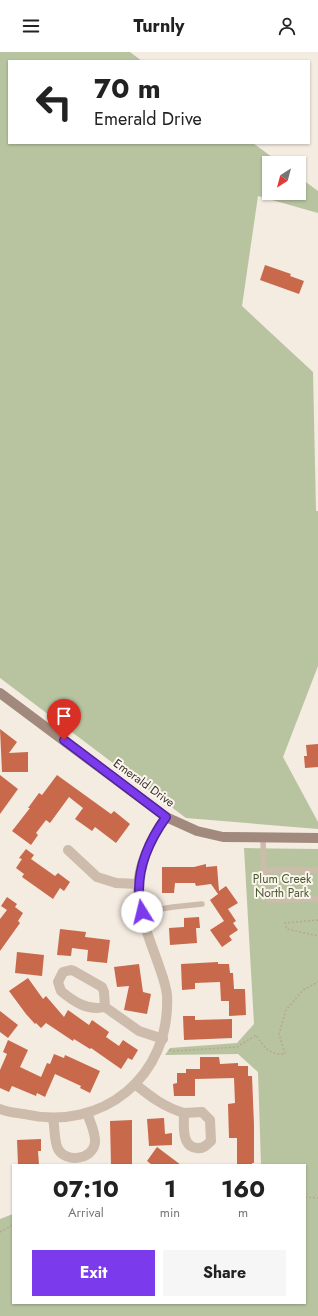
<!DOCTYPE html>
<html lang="en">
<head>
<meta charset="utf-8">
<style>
  body { margin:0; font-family:Jost,sans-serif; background:#f6f6f6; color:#222; height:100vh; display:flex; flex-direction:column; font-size:15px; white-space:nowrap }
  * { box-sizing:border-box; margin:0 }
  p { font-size:13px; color:#767676 }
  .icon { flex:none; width:22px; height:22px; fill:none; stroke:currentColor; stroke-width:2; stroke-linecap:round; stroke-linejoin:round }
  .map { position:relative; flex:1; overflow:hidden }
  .panel { position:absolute; left:12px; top:1112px; width:294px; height:140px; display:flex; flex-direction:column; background:#fff; border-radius:0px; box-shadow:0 1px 3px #0004 }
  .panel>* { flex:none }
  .hud { position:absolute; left:8px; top:8px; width:302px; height:84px; border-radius:0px; box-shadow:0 1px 3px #0004; background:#fff; color:#222; overflow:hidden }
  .needle { width:26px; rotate:216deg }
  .tools { position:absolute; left:262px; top:104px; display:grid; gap:8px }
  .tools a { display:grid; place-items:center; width:44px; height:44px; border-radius:0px; background:#fff; box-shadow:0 1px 3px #0004; font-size:20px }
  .pin { position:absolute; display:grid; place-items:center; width:34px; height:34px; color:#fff; margin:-41px -17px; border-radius:50% 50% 50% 0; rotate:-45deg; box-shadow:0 0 4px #0007 }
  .pin .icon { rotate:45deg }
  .me { position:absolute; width:44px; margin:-22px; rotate:351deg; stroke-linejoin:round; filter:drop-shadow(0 0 3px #0008) }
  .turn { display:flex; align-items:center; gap:14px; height:84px; padding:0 20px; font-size:18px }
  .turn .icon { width:52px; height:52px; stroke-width:2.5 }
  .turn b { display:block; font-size:28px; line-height:34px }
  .eta { display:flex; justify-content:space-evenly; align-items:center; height:68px; text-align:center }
  .eta b { font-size:24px; font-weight:700; line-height:28px }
  .cta { display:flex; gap:8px; margin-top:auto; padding:8px 20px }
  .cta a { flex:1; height:46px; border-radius:0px; background:#7c3aed; color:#fff; font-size:16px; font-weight:700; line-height:46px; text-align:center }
  .cta a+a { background:#f6f6f6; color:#222 }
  header { display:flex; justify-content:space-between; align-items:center; height:52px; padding:0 20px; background:#fff; font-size:18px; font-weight:700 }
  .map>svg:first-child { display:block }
  .green { fill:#b8c4a0 }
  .building { fill:#c8694b }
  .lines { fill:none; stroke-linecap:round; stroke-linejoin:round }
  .path { stroke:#b9a596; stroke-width:1.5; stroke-dasharray:2 2; stroke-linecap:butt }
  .lane { stroke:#cdbbac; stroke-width:5.5 }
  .street { stroke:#cdbbac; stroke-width:10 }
  .secondary { stroke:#a18a7d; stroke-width:10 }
  .route-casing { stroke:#51269a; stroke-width:10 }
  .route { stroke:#7c3aed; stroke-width:7 }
  .labels { text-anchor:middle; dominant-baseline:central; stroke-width:4; stroke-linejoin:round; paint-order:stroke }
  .street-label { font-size:12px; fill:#3b302b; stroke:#fbf5ee }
  .park-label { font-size:12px; fill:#4a5a2e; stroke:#fbf5ee }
</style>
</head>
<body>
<header><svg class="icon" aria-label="menu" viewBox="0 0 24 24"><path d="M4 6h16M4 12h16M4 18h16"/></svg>Turnly<svg class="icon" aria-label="person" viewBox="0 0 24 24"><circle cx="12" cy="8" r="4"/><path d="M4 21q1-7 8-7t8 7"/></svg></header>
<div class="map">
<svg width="318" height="1264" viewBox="0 0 318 1264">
  <rect width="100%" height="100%" fill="#f4ebe1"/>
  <g class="green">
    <path d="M0,0H130L142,9H9V91H253L280,111H269V141H299V125L318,139V161L258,144L242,254L313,320L316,459H318V614L283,705L318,770V777L186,766L0,626Z"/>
    <path d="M244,796L318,797V1264H0V1167L13,1162V1251H305V1113H261L258,1020L238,1002L165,1003L170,996L237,991L254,972Z"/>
  </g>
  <g class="building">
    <path d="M265,213L291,222L290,224L304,229L299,242L260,228Z"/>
    <path d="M0,677L17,690L9,701L28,700V720H2Z"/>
    <path d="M318,692V715L305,716L304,704H307L306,693Z"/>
    <path d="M0,723L18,737L0,762Z"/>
    <path d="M57,723L111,762L114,759L130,772L116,791L95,775L92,779L75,767L83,756L69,745L50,771L46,768L36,781L38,783L31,793L12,779L30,756H28L39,741L42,743Z"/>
    <path d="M26,797L34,803L31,807L55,824L58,821L70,830L64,839L60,836L53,847L22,825L24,822L16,816L22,807L19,806Z"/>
    <path d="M206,812V815L217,814L219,839L226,834L238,851L228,857L236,869L233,871L238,878L229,884L232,888L222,895L210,878L224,869L210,848L218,842L211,832L196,834L195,831H175L174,841H162V815H194Z"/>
    <path d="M7,845L17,852L15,855L23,861L18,869L20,871L0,899V867L7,858L1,854Z"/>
    <path d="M199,865L200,876H196L197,891L170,893L169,876L184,875V866Z"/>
    <path d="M60,877L86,880L85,885L110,888L107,911L87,909L88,898L72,896L71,904L57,903Z"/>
    <path d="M17,900L44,903L42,924L15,921Z"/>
    <path d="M218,910V912H229L230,921H233L234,937H245L246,963L229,964V949H221L220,930L195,931V937L182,938L181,912Z"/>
    <path d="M139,912L143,940L151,942L147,962L124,958L129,934L117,935L114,915Z"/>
    <path d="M28,926L43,947L46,944L64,965L68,958L89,973L92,968L109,980L106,985L119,994L123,988L138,998L132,1008L128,1006L121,1017L91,996L90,997L74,987L73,989L46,971L41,976L36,971L35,972L26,962L9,939Z"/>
    <path d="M0,959L18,973L8,986L0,980Z"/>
    <path d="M183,964H195V968L232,967V986L184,988Z"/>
    <path d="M8,988L28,998L20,1015L41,1025L47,1011L50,1012L54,1002L64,1006L65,1003L100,1019L90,1041L80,1036L81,1034L55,1022L45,1045L37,1041L36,1044L12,1034L9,1040L0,1036V1018L7,1002L3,1000Z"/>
    <path d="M200,1005H219L220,1012L238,1011V1014H248V1024H252L254,1073V1111H252V1113H237V1086H229L228,1052L235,1051L234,1026L195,1027V1044H174L173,1032L177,1031V1021H186V1017H200Z"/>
    <path d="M164,1066L165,1082L172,1081V1093L149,1094L147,1067Z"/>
    <path d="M132,1068V1113H111L110,1069Z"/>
    <path d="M41,1087V1099H38L39,1113H18L17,1088Z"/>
    <path d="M157,1095L181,1113H152L147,1109Z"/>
  </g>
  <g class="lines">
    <g class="path">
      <path d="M318,868L285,871L287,877L318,884"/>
      <path d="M169,998L173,999L237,995L256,983C264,995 269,1003 285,1002L279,982L286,958L303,938L318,930"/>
      <path d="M305,1145L318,1146"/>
      <path d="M0,1180L13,1173"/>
    </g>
    <g class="lane">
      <path d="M263,785L264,842L269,848L318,847"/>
      <path d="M264,818H318"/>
      <path d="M142,860L173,855L202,852"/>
    </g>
    <g class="street">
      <path d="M68,798L97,825L116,831L138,832"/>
      <path d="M105,955C88,959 74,950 61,939L58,930L63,920L71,918L74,919L102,935L104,940L105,955L139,979L163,987"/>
      <path d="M135,1032C151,1045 164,1055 184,1061C184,1073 181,1095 197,1096C203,1097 207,1093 211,1089L210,1068L202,1060L184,1061"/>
      <path d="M0,1057C7,1060 16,1061 24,1062C102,1080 171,1025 167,943C166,933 162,923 159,914C150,888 137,859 138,832C140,809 153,783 166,765"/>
      <path d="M53,1066C55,1076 54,1089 58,1097C66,1111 92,1108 95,1091C96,1081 90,1070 87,1061"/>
    </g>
    <path class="secondary" d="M0,641L166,765L197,779L223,785L318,786"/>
  </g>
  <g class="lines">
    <defs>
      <path id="route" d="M64,688L166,765C146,793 133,826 142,860"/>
    </defs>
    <use href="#route" class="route-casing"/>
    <use href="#route" class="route"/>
  </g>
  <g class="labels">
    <g class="street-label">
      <text transform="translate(144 731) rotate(36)">Emerald Drive</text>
    </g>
    <g class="park-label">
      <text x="282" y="827">Plum Creek<tspan x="282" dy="14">North Park</tspan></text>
    </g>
  </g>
</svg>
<div class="tools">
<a><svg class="needle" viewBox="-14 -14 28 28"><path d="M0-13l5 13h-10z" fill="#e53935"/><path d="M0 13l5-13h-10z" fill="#767676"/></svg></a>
</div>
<div class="pin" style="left:64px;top:688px;background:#d93025"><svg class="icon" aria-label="arrive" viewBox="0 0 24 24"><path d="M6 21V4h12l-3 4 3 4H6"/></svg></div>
<svg class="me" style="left:142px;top:860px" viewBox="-20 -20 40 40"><circle r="19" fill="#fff"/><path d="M0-13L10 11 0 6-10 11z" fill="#7c3aed"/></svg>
<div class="hud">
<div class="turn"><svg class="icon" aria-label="left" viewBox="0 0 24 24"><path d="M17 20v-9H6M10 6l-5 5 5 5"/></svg><div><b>70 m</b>Emerald Drive</div></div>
</div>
<section class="panel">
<div class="eta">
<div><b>07:10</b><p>Arrival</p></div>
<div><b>1</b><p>min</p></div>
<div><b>160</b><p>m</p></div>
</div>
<div class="cta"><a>Exit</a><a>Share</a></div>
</section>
</div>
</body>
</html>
